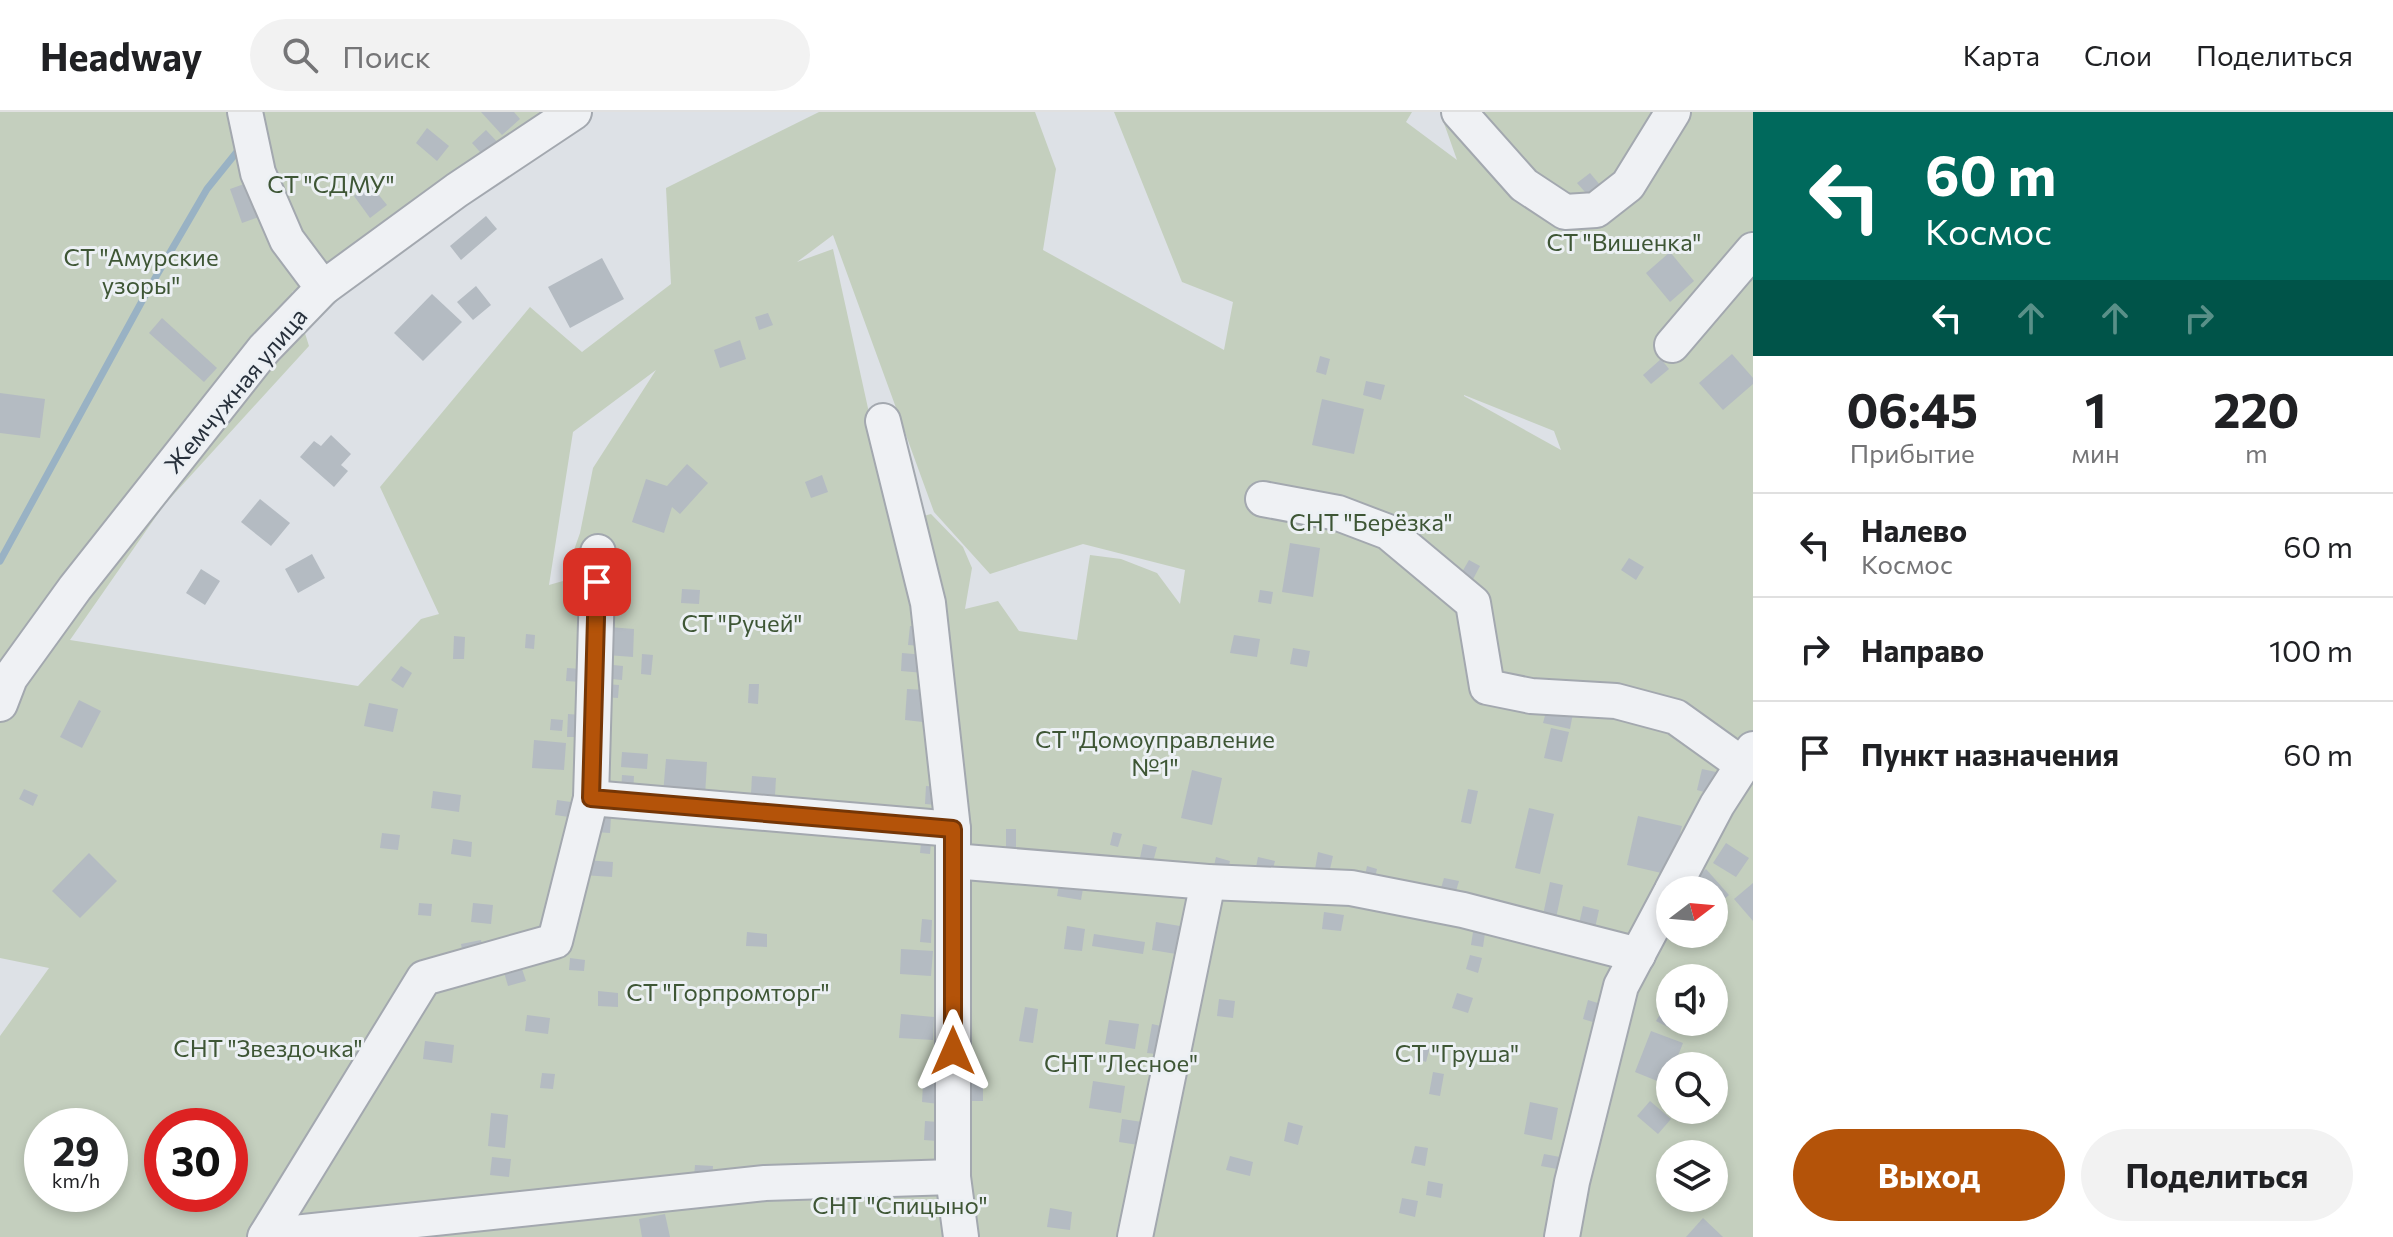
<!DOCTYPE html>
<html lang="ru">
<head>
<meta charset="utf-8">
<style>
  body { margin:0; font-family:Commissioner,sans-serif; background:#f2f2f2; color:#202124; height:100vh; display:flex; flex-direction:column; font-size:30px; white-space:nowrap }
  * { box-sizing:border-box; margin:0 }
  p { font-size:26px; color:#757577 }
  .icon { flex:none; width:44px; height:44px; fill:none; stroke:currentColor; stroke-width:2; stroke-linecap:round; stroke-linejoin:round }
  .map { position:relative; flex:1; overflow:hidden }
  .details { display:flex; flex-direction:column; background:#fff; width:640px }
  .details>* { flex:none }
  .guide { background:#00695c; color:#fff; overflow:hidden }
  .needle { width:52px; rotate:74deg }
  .fabs { position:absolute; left:1656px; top:764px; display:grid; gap:16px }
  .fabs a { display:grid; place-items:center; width:72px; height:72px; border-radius:50%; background:#fff; box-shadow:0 4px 12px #0003; font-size:40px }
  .speed { position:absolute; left:24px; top:996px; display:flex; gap:16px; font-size:40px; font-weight:700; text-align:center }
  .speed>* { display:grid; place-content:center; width:104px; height:104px; border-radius:50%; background:#fff; box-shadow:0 4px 12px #0003; line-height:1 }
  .speed small { font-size:20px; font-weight:400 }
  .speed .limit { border:12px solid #d22; background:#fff; color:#111 }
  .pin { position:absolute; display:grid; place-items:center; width:68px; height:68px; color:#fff; margin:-34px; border-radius:16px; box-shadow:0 4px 12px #0006 }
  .me { position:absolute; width:88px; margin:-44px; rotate:0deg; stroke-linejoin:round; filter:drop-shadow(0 0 6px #0008) }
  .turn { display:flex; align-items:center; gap:28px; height:168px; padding:0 40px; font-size:36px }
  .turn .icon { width:104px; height:104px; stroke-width:2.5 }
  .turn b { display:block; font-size:56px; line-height:68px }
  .lanes { display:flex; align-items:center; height:76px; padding:0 40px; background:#0003; justify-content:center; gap:40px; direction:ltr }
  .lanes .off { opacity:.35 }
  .eta { display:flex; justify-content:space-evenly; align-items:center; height:136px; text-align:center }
  .eta b { font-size:48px; font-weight:700; line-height:56px }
  .primary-button { display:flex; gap:16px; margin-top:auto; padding:16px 40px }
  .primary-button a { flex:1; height:92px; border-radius:48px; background:#b45309; color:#fff; font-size:32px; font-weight:700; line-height:92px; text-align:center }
  .primary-button a+a { background:#f2f2f2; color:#202124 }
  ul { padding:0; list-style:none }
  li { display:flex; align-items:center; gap:24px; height:104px; padding:0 40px; border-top:2px solid #e0e0e0 }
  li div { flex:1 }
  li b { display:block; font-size:30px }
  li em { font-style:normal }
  header { display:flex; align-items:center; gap:48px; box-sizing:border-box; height:112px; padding:0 40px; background:#fff; border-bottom:2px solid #e0e0e0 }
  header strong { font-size:38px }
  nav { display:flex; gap:44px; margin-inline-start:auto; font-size:28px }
  .search { width:560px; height:72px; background:#f2f2f2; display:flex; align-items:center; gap:20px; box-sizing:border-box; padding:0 28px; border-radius:44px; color:#757577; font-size:30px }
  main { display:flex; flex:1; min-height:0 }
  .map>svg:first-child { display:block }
  .green { fill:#c4cfbe; fill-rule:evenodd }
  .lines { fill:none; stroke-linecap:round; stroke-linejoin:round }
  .stream { stroke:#99b2c4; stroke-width:7 }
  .building { fill:#b4bbc2 }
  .minor-casing { stroke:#a3a8af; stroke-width:38 }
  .minor { stroke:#eff1f4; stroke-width:34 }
  .route-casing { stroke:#753606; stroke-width:20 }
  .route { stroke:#b45309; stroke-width:14 }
  .labels { text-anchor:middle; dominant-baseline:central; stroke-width:6; stroke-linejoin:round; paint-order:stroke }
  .park-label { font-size:24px; fill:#3e5635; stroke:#ecf0f4 }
  .street-label { font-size:24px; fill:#27303b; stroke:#ecf0f4 }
</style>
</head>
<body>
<header>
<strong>Headway</strong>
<div class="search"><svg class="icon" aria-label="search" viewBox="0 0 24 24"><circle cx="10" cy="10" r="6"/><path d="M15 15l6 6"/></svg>Поиск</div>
<nav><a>Карта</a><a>Слои</a><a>Поделиться</a></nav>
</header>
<main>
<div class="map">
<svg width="1753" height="1125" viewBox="0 0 1753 1125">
  <rect width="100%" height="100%" fill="#dde1e6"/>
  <path class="green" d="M0,0H559L331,161L292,180L309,234L164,393L70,528L358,574L421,507L439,502L380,375L530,195L582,240L671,172L666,76L819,0H1035L1056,57L1043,138L1224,238L1233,190L1182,170L1114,0H1412L1406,10L1457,48L1440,0H1753V1125H0V924L49,856L0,846ZM833,123L934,400L990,462L1083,432L1185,458L1180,492L1157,461L1121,447L1090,443L1077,528L1019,519L998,489L965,497L972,456L963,435L931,402L900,410L875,328L833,137L797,150ZM656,258L593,356L580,421L563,469L549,473L573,320ZM1464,283L1554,319L1561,338L1464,284ZM1670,778H1714V822H1670ZM1670,866H1714V910H1670ZM1670,954H1714V998H1670ZM42,1014H110V1082H42ZM162,1014H230V1082H162ZM1670,1042H1714V1086H1670Z"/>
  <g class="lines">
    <path class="stream" d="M0,449L147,180L207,77L240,36"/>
  </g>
  <g class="building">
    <path d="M481,0H514L520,7L502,23Z"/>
    <path d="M427,16L449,34L437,49L416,31Z"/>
    <path d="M486,18L503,36L488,49L472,31Z"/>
    <path d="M1590,61L1605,79L1593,89L1577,71Z"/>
    <path d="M247,71L259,105L242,111L230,77Z"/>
    <path d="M370,72L387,93L370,106L354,84Z"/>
    <path d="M486,104L497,117L461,148L450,134Z"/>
    <path d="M1670,140L1694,169L1670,190L1646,161Z"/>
    <path d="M602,146L624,187L570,216L548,175Z"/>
    <path d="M476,174L491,193L473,208L457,190Z"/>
    <path d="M432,182L462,210L423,249L394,221Z"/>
    <path d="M768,201L773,213L759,218L755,205Z"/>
    <path d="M162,206L217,256L204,270L149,221Z"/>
    <path d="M740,228L746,247L720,256L714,238Z"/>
    <path d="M1732,242L1753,266V272L1723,298L1699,271Z"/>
    <path d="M1320,244L1330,247L1326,263L1316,260Z"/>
    <path d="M1661,247L1669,257L1651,272L1643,263Z"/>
    <path d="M1366,269L1385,273L1381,288L1363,283Z"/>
    <path d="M0,281L45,287L40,326L0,321Z"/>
    <path d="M1322,287L1364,297L1354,342L1312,333Z"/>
    <path d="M331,323L351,342L341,353L348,359L334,375L300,345L314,329L321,334Z"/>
    <path d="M687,352L708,371L680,402L672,395L664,421L632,410L646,367L667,374Z"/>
    <path d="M822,363L828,380L811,386L805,370Z"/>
    <path d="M260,387L290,411L271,434L241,410Z"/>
    <path d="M1290,431L1320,436L1313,485L1282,480Z"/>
    <path d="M312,442L325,466L298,481L285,457Z"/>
    <path d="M1629,446L1644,455L1636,468L1621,458Z"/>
    <path d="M1469,448L1480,454L1470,473L1458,467Z"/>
    <path d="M201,457L220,469L205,493L186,481Z"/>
    <path d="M682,477L700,478L699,492L681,491Z"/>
    <path d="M1260,478L1273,480L1271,492L1258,490Z"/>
    <path d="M910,514L922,515L921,534L908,533Z"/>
    <path d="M609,515L634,517L633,545L607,543Z"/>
    <path d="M526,522L535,523L534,537L525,536Z"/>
    <path d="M1234,523L1260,527L1257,545L1230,541Z"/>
    <path d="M454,524L465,525L464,547H453Z"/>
    <path d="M1293,536L1310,539L1307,555L1290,552Z"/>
    <path d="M902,541L925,543L924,561L901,559Z"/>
    <path d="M642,542L653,543L651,563L641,562Z"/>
    <path d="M613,553L623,554L622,568L612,567Z"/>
    <path d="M401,554L412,561L403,576L391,568Z"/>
    <path d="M567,556L582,557L581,570L566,569Z"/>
    <path d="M605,572L619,573L618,586L604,585Z"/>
    <path d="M749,572H759L758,592L748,591Z"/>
    <path d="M907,577L926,578L923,610L905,608Z"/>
    <path d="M79,588L101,599L82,636L60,625Z"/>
    <path d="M369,591L398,597L393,620L364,614Z"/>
    <path d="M1547,596L1573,601L1570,617L1543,611Z"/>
    <path d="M568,602L582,603L580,625H567Z"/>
    <path d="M551,607L563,608L562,619L550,618Z"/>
    <path d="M1551,616L1569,620L1562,650L1544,646Z"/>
    <path d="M534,628L566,631L564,658L532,656Z"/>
    <path d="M622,640L648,642L647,657L621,655Z"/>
    <path d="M666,647L707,650L705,684L663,682Z"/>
    <path d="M1702,657L1716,660L1711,682L1697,678Z"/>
    <path d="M1192,658L1222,666L1212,713L1181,706Z"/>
    <path d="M622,663L634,664L633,682L621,681Z"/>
    <path d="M752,664L776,666L775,683L751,681Z"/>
    <path d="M926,674L939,675L937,693L925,692Z"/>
    <path d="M24,677L38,683L33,694L19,687Z"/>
    <path d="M1468,677L1478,679L1471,712L1461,710Z"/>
    <path d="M433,679L461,683L459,700L431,696Z"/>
    <path d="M557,688L578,691L576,706L555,703Z"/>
    <path d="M1529,696L1554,702L1540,762L1515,756Z"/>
    <path d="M596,704L611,705L610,721L595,720Z"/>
    <path d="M1638,704L1682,714L1670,763L1627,753Z"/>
    <rect x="1006" y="717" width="10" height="26"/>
    <path d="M1113,720L1122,722L1118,735L1110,733Z"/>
    <path d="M382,721L400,723L398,738L380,736Z"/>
    <path d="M922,721H932L930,742L920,741Z"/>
    <path d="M453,727L472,730L471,745L451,742Z"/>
    <path d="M1726,731L1749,746L1736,765L1713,751Z"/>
    <path d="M1143,732L1157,735L1153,750L1140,746Z"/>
    <path d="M1318,740L1333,744L1328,766L1314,763Z"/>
    <path d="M89,741L117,769L80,806L52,779Z"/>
    <path d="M1216,745L1230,749L1227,762L1213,758Z"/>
    <path d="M1258,745L1275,749L1271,764L1255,760Z"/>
    <path d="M584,748L613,750L612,765L583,763Z"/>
    <path d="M1367,754L1377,757L1374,770L1364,768Z"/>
    <path d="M1706,757L1729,783L1716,794L1714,778H1702L1694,768Z"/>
    <path d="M1444,766L1459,769L1454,786L1439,783Z"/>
    <path d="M1060,768L1084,771L1081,788L1057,784Z"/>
    <path d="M1550,770L1563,773L1556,806L1543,803Z"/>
    <path d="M1753,771V809L1734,787Z"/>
    <path d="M419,791L432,792L431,804L418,803Z"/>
    <path d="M473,791L493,793L491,812L471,810Z"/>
    <path d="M1583,794L1599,798L1595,816L1579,812Z"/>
    <path d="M1324,800L1344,803L1341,819L1322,817Z"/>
    <path d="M922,807L932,808L931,831L920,830Z"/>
    <path d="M1156,810L1180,814L1176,842L1152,838Z"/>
    <path d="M1067,814L1085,817L1082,839L1064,837Z"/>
    <path d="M747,820L767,822V835L746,834Z"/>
    <path d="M1473,820L1485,821L1483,835L1471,833Z"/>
    <path d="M1094,822L1145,830L1143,842L1092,834Z"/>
    <path d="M481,828L483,839L463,843L461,832Z"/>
    <path d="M901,837L933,839L931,864L900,862Z"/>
    <path d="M1470,843L1482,846L1478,861L1466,857Z"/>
    <path d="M570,846L585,848L584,859L569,858Z"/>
    <path d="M520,851L526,869L508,874L503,857Z"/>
    <path d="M598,879L618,881V895L598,894Z"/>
    <path d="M1457,881L1473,886L1468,901L1452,896Z"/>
    <path d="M1219,887L1235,889L1233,906L1217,904Z"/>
    <path d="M1588,888L1601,892L1596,911L1583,907Z"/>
    <path d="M1025,895L1038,897L1033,931L1019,929Z"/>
    <path d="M1664,896L1670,900V910H1683L1677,920L1656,909Z"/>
    <path d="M901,902L934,905L933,928L899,926Z"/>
    <path d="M527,903L550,906L548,922L525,919Z"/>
    <path d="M1109,908L1139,912L1135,937L1105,932Z"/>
    <path d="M1152,912L1161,914L1156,942L1147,941Z"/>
    <path d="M1651,919L1683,931L1674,954H1670L1667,973L1635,960Z"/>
    <path d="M425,929L454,933L452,951L423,947Z"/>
    <path d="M1418,932L1430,935L1426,950L1414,946Z"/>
    <path d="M1433,960L1444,962L1440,984L1429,982Z"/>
    <path d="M542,961L555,962L553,977L540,976Z"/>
    <path d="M983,966V989H967V967Z"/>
    <path d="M1093,969L1125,974L1121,1001L1089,996Z"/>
    <path d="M923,971L940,972L939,992L922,990Z"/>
    <path d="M1650,989L1671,1007L1658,1022L1637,1004Z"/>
    <path d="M1530,990L1558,996L1552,1028L1524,1022Z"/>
    <path d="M491,1001L508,1003L505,1036L488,1034Z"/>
    <path d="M1122,1007L1149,1011L1145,1034L1119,1030Z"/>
    <path d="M925,1009L938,1010L937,1029L924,1028Z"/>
    <path d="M1288,1010L1303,1014L1298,1033L1284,1029Z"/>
    <path d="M1415,1034L1428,1036L1425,1054L1411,1051Z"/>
    <path d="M1544,1042L1560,1045L1557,1057L1541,1054Z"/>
    <path d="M1230,1044L1253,1050L1250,1064L1226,1058Z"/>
    <path d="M492,1045L511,1047L509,1065L490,1063Z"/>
    <path d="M695,1053L713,1054L712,1066L694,1065Z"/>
    <path d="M1428,1069L1443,1072L1441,1086L1426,1083Z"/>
    <path d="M1402,1086L1418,1089L1415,1105L1399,1101Z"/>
    <path d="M1050,1096L1072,1100L1070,1118L1047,1115Z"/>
    <path d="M665,1102L670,1125H642L639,1107Z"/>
    <path d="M1703,1106L1723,1125H1686Z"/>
  </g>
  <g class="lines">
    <defs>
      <g id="minor">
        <path d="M245,0L258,61L287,128L323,176"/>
        <path d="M1459,0L1524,73L1565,100L1596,98L1628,73L1673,0"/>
        <path d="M1672,233L1753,138"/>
        <path d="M883,309L928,491L953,717V1065L961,1125"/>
        <path d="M1263,387L1338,401L1388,420L1473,491L1487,575L1531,584L1616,589L1676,605L1743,653"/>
        <path d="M0,592L10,566L75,476L264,237L323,176L457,78L574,0"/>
        <path d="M591,686L953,717"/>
        <path d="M953,749L1208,770L1351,776L1463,798L1638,843"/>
        <path d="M1672,778L1717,693L1753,637"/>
        <path d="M266,1124L765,1071L953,1065"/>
        <path d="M265,1125L424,866L555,829L591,686L598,440"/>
        <path d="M1135,1125L1208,770"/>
        <path d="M1562,1125L1572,1070L1621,874L1670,782"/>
      </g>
    </defs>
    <use href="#minor" class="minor-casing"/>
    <use href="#minor" class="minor"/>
  </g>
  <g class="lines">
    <defs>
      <path id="route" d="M597,470L591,686L953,717V939"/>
    </defs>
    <use href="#route" class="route-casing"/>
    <use href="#route" class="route"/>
  </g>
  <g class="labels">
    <g class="park-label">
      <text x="331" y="71">СТ "СДМУ"</text>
      <text x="1624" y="129">СТ "Вишенка"</text>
      <text x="141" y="144">СТ "Амурские<tspan x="141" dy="28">узоры"</tspan></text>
      <text x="1371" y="409">СНТ "Берёзка"</text>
      <text x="742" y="510">СТ "Ручей"</text>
      <text x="1155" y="626">СТ "Домоуправление<tspan x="1155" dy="28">№1"</tspan></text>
      <text x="728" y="879">СТ "Горпромторг"</text>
      <text x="268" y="935">СНТ "Звездочка"</text>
      <text x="1457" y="940">СТ "Груша"</text>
      <text x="1121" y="950">СНТ "Лесное"</text>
      <text x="900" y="1092">СНТ "Спицыно"</text>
    </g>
    <g class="street-label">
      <text transform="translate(235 278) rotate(-50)">Жемчужная улица</text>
    </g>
  </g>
</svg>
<div class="fabs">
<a><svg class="needle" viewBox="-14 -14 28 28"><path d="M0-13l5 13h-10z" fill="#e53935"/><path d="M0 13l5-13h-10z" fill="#757577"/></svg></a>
<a><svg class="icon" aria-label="sound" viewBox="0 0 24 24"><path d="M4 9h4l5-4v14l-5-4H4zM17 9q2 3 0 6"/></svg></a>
<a><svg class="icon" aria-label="search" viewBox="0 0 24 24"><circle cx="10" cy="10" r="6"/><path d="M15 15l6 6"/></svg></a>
<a><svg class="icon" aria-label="layers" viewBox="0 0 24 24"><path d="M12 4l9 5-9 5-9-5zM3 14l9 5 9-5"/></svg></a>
</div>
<div class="speed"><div>29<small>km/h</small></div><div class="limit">30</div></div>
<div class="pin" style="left:597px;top:470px;background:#d93025"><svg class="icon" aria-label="arrive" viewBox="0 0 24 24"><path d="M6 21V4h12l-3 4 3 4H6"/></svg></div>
<svg class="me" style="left:953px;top:939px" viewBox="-20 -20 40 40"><path d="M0-17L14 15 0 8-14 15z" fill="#b45309" stroke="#fff" stroke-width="4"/></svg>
</div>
<section class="details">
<div class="guide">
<div class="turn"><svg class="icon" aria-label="left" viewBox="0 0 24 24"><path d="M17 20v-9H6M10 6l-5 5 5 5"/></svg><div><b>60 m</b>Космос</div></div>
<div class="lanes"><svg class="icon" aria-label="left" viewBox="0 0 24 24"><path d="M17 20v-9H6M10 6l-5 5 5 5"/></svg><svg class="icon off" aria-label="ahead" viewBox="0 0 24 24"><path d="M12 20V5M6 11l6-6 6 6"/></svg><svg class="icon off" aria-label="ahead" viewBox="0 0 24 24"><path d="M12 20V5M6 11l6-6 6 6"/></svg><svg class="icon off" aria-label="right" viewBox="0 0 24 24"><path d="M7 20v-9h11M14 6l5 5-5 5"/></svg></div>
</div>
<div class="eta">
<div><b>06:45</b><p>Прибытие</p></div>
<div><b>1</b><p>мин</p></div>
<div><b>220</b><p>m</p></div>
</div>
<ul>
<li><svg class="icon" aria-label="left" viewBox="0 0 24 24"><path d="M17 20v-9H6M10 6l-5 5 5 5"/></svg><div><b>Налево</b><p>Космос</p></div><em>60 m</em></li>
<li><svg class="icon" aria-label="right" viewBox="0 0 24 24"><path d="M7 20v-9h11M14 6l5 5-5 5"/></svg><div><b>Направо</b></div><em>100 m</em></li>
<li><svg class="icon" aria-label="arrive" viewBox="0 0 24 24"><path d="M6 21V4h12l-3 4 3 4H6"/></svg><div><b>Пункт назначения</b></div><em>60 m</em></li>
</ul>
<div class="primary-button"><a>Выход</a><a>Поделиться</a></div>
</section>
</main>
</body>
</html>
